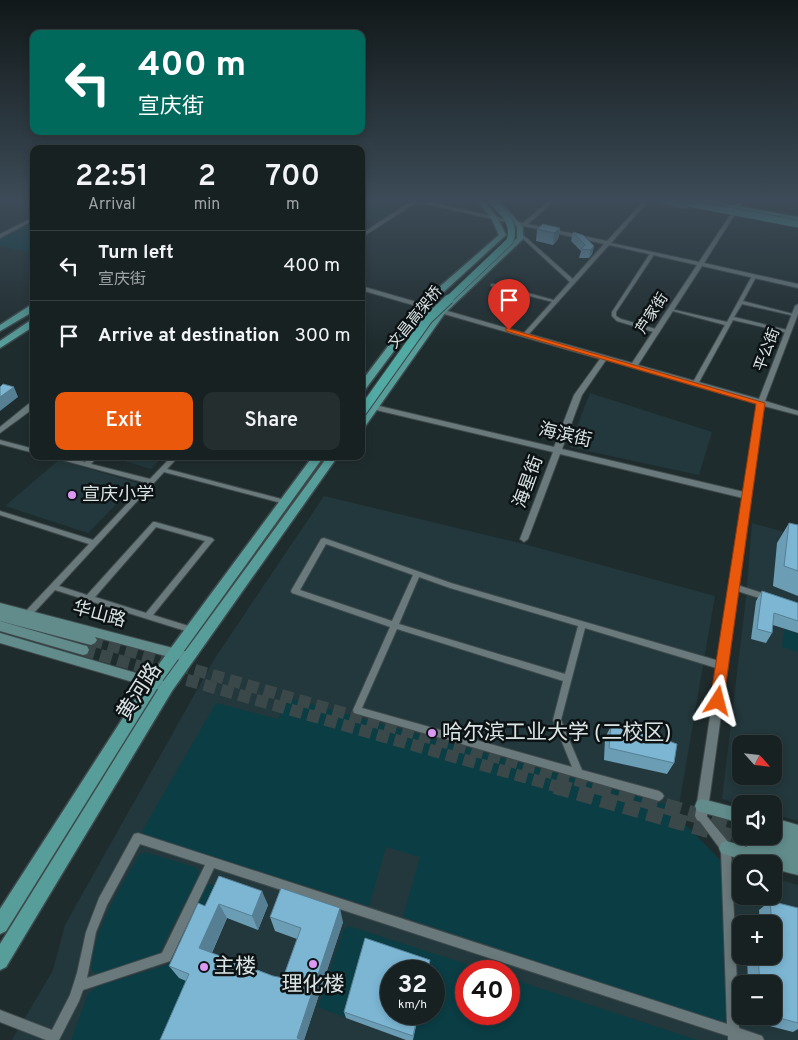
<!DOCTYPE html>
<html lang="en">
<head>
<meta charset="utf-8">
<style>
  body { margin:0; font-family:Overpass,"Noto Sans SC",sans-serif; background:#242e2f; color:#f1f3f6; height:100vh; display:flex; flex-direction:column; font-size:19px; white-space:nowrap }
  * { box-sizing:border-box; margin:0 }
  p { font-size:16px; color:#9ea3a5 }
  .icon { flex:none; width:28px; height:28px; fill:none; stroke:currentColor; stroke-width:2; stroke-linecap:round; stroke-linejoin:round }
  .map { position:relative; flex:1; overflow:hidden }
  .panel { position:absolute; left:30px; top:145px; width:335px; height:315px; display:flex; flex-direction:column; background:#172122; border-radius:10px; box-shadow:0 2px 8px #0003,0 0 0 1px #363e40 }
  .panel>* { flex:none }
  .banner { position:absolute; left:30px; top:30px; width:335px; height:105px; border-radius:10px; box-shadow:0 2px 8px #0003,0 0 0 1px #363e40; background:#00695c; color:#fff; overflow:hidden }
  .needle { width:32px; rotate:117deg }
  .controls { position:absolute; left:732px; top:735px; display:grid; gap:10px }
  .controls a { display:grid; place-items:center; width:50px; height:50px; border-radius:10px; background:#172122; box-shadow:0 2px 8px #0003,0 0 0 1px #363e40; font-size:25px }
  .speed { position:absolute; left:380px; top:960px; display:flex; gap:10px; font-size:25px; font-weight:700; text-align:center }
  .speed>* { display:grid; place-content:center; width:65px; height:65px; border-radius:50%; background:#172122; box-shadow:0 2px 8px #0003,0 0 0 1px #363e40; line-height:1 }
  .speed small { font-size:12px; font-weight:400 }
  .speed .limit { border:8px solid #d22; background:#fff; color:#111 }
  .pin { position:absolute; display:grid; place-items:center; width:42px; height:42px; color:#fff; margin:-51px -21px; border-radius:50% 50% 50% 0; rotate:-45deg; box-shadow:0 0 5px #0007 }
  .pin .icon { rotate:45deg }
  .me { position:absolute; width:55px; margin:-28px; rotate:9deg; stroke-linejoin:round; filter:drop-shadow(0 0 4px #0008) }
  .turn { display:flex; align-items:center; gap:18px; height:105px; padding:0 25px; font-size:22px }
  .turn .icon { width:65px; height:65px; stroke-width:2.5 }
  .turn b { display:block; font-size:35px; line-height:42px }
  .eta { display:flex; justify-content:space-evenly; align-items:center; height:85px; text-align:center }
  .eta b { font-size:30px; font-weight:600; line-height:35px }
  .cta { display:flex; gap:10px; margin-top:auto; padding:10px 25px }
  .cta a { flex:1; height:58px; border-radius:10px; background:#ea580c; color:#fff; font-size:20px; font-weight:600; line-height:58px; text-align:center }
  .cta a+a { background:#242e2f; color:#f1f3f6 }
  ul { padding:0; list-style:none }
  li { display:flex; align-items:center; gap:15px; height:70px; padding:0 25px; border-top:1px solid #363e40 }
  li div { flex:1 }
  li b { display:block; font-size:19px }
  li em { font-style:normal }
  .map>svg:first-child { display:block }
  .built { fill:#23383c; fill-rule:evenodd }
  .green { fill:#0b3d44 }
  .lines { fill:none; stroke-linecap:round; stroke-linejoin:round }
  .secondary-tunnel-far1 { stroke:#3b4849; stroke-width:12; stroke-dasharray:12 6; stroke-linecap:butt }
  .secondary-tunnel { stroke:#3b4849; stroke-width:16; stroke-dasharray:16 8; stroke-linecap:butt }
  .minor-casing { stroke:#3f4a4c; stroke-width:2 }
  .tertiary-casing { stroke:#3f4a4c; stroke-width:2 }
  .secondary-casing { stroke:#3f4a4c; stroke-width:2 }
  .primary-casing { stroke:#3f4a4c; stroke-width:3 }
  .trunk-casing { stroke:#3f4a4c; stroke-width:3 }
  .minor { fill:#6a797b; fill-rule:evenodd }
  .tertiary { fill:#6a797b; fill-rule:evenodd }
  .secondary { fill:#618c8b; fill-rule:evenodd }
  .primary { fill:#579e9a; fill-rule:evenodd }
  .trunk { fill:#51aaa4; fill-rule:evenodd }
  .trunk-bridge-far1-casing { stroke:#3f4a4c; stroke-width:8; stroke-linecap:butt }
  .trunk-bridge-casing { stroke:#3f4a4c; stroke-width:11; stroke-linecap:butt }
  .trunk-bridge-far1 { stroke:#51aaa4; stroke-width:7 }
  .trunk-bridge { stroke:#51aaa4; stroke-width:9 }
  .wall { fill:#6b9db5 }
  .shaded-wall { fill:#577f94 }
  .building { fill:#7cb6d3; stroke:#577f94 }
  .route { fill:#ea580c; stroke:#983908 }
  .poi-dot { fill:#dc99f4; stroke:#0d1314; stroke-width:2 }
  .labels { text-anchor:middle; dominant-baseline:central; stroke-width:5; stroke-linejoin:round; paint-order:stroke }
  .far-street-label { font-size:15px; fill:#dbe4e5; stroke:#0d1314 }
  .street-label { font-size:18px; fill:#dbe4e5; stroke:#0d1314 }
  .poi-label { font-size:18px; fill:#dbe4e5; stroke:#0d1314; text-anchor:start }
  .near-street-label { font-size:21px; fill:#dbe4e5; stroke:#0d1314 }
  .near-poi-label { font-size:21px; fill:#dbe4e5; stroke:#0d1314; text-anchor:start }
</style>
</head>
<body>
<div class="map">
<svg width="798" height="1040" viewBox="0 0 798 1040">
  <rect width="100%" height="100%" fill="#1f2c2e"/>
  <g class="built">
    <path d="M361,200H373L401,207L378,222L361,217Z"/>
    <path d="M590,393L712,432L699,475L569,447Z"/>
    <path d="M108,456H163L151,469Z"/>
    <path d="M59,460L137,483L88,533L5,506Z"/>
    <path d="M324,496L524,544L715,596L677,817L723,863L741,869V896H774V878L798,885V1040H12L53,970L65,925L215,658ZM741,924H774V956H741ZM391,971H434V1014H391ZM466,971H509V1014H466ZM741,984H774V1016H741Z"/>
    <path d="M752,523L798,536V821L774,814V804L741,805L722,799L746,598ZM741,744H774V776H741Z"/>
  </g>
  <g class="green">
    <path d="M34,220V253L0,246V239Z"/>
    <path d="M784,629L798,634V652L782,647Z"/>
    <path d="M290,698L679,808L678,817L723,863L726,1025L403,917L420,857L386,847L369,906L142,834L138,838L216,703L278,719Z"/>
    <path d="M144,852L195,867L199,871L197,879L158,955L99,975L92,971C91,933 121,887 139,855Z"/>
    <path d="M206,883L226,890L199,986L175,1040H71L88,994L98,986L167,965Z"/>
    <path d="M349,926L488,971H466V1014H509V978L697,1040H413L419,1014H434V971H428L366,947L346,1018L318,1007L343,931Z"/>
  </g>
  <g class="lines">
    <g class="secondary-tunnel-far1">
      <path d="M91,640L600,787"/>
      <path d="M83,650L559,787"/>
    </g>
    <g class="secondary-tunnel">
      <path d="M555,786L753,843"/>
      <path d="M596,786L741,828"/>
    </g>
    <defs>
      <g id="minor">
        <path d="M520,234H522L575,281V283H571L520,236Z"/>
        <path d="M651,252L655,253L616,312V316L621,319L659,330L660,331L657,333L617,321L612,316V312Z"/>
        <path d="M752,276L756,277L743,301L797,315L795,316L742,304L734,317L791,331L788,333L733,320L698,384L697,385H693L692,384L725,325L669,310L671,309L727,322Z"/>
        <path d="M491,284H495L557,301L553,302L491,286Z"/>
        <path d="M0,440L34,449V453L0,444Z"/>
        <path d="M50,456H62L85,462L91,456H98L91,464L150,479L172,456H179L167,469L285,500L288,502L285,504L164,472L59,586L87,595L153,522H155L212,538L214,540L212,542L153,615L195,628L196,630L195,632L192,633L55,590L30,617L27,618L24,617L23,615L24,613L89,544L0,515V511L93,540L147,483L51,457ZM156,527L205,541L146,613L95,597Z"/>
        <path d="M324,538L451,583L726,663L727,666L726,669L723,670L585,628L561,720L582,770L659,791L662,793L664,796L662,799L659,801L354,713L353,710L390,627L292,593L291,591L292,589L321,539ZM326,544L413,575L392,621L300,590ZM419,577L450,588L578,626L565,674L399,624ZM397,629L563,681L553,720L572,767L362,708Z"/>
        <path d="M734,584L772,596L773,598L772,600L769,601L731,589L730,587L731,585Z"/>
        <path d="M701,811L704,813L730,844L731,848L739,1028L762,1036L764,1040H728V1036L214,868L170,961L83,990L79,1001L59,1040H46L0,1022V1010L52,1030L70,995L77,973L86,932L99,898L134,834L138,833L727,1024L721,850L698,819L696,816L698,813ZM140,844L205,865L162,953L87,978L96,932L107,905Z"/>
      </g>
      <g id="tertiary">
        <path d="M413,200H420L523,223L550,200H555L528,224L607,241L645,200H649L611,243L699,262L740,200H744L704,263L798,284V288L702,266L638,365L759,399L795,306L798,304V314L765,401L798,411V415L764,406L707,816L705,820L701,822L697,820L695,816L743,498L560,454L528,539L524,542L520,539L553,452L372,409L371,407L375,405L554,447L574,395L600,359L361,290V286L524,333L604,244L417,202L361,238V234ZM609,245L697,265L632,363L529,334ZM606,360L757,404L744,492L562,449L582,395Z"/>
        <path d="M34,217V220L0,238V234Z"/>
        <path d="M31,402H34V408L0,433V427Z"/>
      </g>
      <g id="secondary">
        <path d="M0,603L188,652L192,653L194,657L192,661L188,662L95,637L97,640L95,643L91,645L0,621Z"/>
        <path d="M0,621L83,645L87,646L89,650L87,654L83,655L0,631Z"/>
        <path d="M0,633L160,680L164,681L166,685L164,689L160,690L0,643Z"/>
        <path d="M702,799L741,809V823L697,811L695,806L697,801Z"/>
        <path d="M774,818L798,825V875L774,869V864H756L721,853L719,848L721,843L726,841L747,847L746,843L748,838L755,836L766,839L765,836H774Z"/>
      </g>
      <g id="primary">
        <path d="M477,200H483L497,217L506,235L426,308L364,391L361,392V382L420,304L499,235L491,218Z"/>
        <path d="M493,200H499L523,227V239L445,313L364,428L361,429V419L439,309L517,238V227Z"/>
        <path d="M31,305H34V311L0,331V325Z"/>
        <path d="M31,320H34V326L0,348V341Z"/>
        <path d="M313,456H324L158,687L6,931L0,934V909L148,679Z"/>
        <path d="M328,456H338L172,691L6,967L0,970V944L162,683Z"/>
      </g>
      <g id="trunk">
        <path d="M651,200H662L687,206L684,208Z"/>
        <path d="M696,200H707L798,217V221Z"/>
      </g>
    </defs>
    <use href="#minor" class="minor-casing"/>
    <use href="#tertiary" class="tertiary-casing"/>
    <use href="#secondary" class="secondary-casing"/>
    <use href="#primary" class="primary-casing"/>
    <use href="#trunk" class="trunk-casing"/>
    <use href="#minor" class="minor"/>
    <use href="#tertiary" class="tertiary"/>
    <use href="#secondary" class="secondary"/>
    <use href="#primary" class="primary"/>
    <use href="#trunk" class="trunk"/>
    <defs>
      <g id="trunk-bridge-far1">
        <path d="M672,200L798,224"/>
        <path d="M447,301L510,241C516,223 503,212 491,200"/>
      </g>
      <path id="trunk-bridge" d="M361,413L428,319L449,299"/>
    </defs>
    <use href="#trunk-bridge-far1" class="trunk-bridge-far1-casing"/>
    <use href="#trunk-bridge" class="trunk-bridge-casing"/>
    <use href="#trunk-bridge-far1" class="trunk-bridge-far1"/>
    <use href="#trunk-bridge" class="trunk-bridge"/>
  </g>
  <g class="wall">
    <path d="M560,228L558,239L553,245L536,241L537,229Z"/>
    <path d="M573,232L594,246L592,254L589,258H579L581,251L571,241Z"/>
    <path d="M789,523L798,525V596L773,586L777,543Z"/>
    <path d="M762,591L798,603V633L773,625L772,633L766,643L751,639L756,601Z"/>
    <path d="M611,726L674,763L667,774L604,760L605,738Z"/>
    <path d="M219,876L268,905L258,930L227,918L212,953L273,976L283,978L297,939L275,931L270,917L343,922L304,1040L186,981L179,978L169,966L205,906Z"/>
    <path d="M770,901L798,908V1029L793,1032L751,1021L750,1016H774V984H748L747,956H774V924H760L759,910Z"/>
    <path d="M429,968L413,1040H406L346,1018L344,1012Z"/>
  </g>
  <g class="shaded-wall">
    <path d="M560,228L558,239L553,245L554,233Z"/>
    <path d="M594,246L592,254L589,258L590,250Z"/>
    <path d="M14,387L18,397L0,411V397Z"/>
    <path d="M262,891L268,905L258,930L252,916Z"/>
    <path d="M219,904L227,918L208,961L199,948Z"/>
    <path d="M340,908L343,922L304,1040H298L297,1038Z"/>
    <path d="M418,1014H419L412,1040L413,1036Z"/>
  </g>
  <g class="building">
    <path d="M543,224L560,228L554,233L537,229Z"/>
    <path d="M573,232L583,235L594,246L590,250L581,249L585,245Z"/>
    <path d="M3,384L14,387L0,397V387Z"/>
    <path d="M789,523L798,525V571L784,566Z"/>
    <path d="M762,591L798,603V621L774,613L772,633L757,629Z"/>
    <path d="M611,726L658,737L677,744L674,763L609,748Z"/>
    <path d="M219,876L262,891L252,916L219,904L199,948L273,976L283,978L301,928L270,917L281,888L340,908L297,1038L302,1040H160L189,974L169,966L198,903L205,906Z"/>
    <path d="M770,901L798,908V1023L772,1016H774V984H760L758,956H774V924H772Z"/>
    <path d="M365,938L430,960L428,971H391V1014H418L413,1036L344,1012Z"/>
  </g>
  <linearGradient id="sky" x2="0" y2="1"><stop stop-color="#111819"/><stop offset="0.58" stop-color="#3c4b57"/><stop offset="1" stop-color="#3c4b57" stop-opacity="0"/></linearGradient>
  <rect width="798" height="345" fill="url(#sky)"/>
  <path class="route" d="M506,328L765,403L723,705L718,707L713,705L710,701L756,404L506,331Z"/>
  <g class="poi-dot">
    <circle cx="72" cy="495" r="5"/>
    <circle cx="432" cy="733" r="5"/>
    <circle cx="313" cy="964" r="5"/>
    <circle cx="204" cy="967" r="5"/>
  </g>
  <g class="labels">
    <g class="far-street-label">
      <text transform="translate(653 314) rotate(-57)">芦家街</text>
      <text transform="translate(416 318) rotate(-51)">文昌高架桥</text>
      <text transform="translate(768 350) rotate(-69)">平公街</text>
    </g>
    <g class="street-label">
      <text transform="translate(565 436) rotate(13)">海滨街</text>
      <text transform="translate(529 482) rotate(-70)">海星街</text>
      <text transform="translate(99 615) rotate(15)">华山路</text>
    </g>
    <g class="poi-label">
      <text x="82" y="495">宣庆小学</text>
    </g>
    <g class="near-street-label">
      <text transform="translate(140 692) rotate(-57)">黄河路</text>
    </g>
    <g class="near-poi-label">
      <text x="442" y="733">哈尔滨工业大学 (二校区)</text>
      <text x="214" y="967">主楼</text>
      <text x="313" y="985" text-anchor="middle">理化楼</text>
    </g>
  </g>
</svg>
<div class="controls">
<a><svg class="needle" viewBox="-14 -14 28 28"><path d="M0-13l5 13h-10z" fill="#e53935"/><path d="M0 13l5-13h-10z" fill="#9ea3a5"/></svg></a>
<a><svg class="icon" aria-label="sound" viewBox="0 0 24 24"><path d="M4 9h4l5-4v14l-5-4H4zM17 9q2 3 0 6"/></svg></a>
<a><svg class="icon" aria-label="search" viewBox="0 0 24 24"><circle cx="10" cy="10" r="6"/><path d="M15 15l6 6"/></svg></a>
<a>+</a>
<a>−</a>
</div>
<div class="speed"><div>32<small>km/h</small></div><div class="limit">40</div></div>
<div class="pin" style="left:509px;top:330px;background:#d93025"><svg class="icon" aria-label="arrive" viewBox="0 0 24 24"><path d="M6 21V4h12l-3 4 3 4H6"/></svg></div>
<svg class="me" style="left:718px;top:701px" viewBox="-20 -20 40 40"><path d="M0-17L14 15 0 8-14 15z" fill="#ea580c" stroke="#fff" stroke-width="4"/></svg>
<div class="banner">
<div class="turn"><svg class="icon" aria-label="left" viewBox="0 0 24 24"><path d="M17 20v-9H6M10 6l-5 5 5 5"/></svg><div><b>400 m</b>宣庆街</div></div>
</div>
<section class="panel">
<div class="eta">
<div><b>22:51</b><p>Arrival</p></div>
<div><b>2</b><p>min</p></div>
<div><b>700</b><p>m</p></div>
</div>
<ul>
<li><svg class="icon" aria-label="left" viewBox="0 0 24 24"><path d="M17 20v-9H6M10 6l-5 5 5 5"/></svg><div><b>Turn left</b><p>宣庆街</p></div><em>400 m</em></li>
<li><svg class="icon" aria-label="arrive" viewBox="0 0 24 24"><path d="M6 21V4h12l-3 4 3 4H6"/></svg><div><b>Arrive at destination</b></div><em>300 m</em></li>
</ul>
<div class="cta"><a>Exit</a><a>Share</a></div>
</section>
</div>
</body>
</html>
